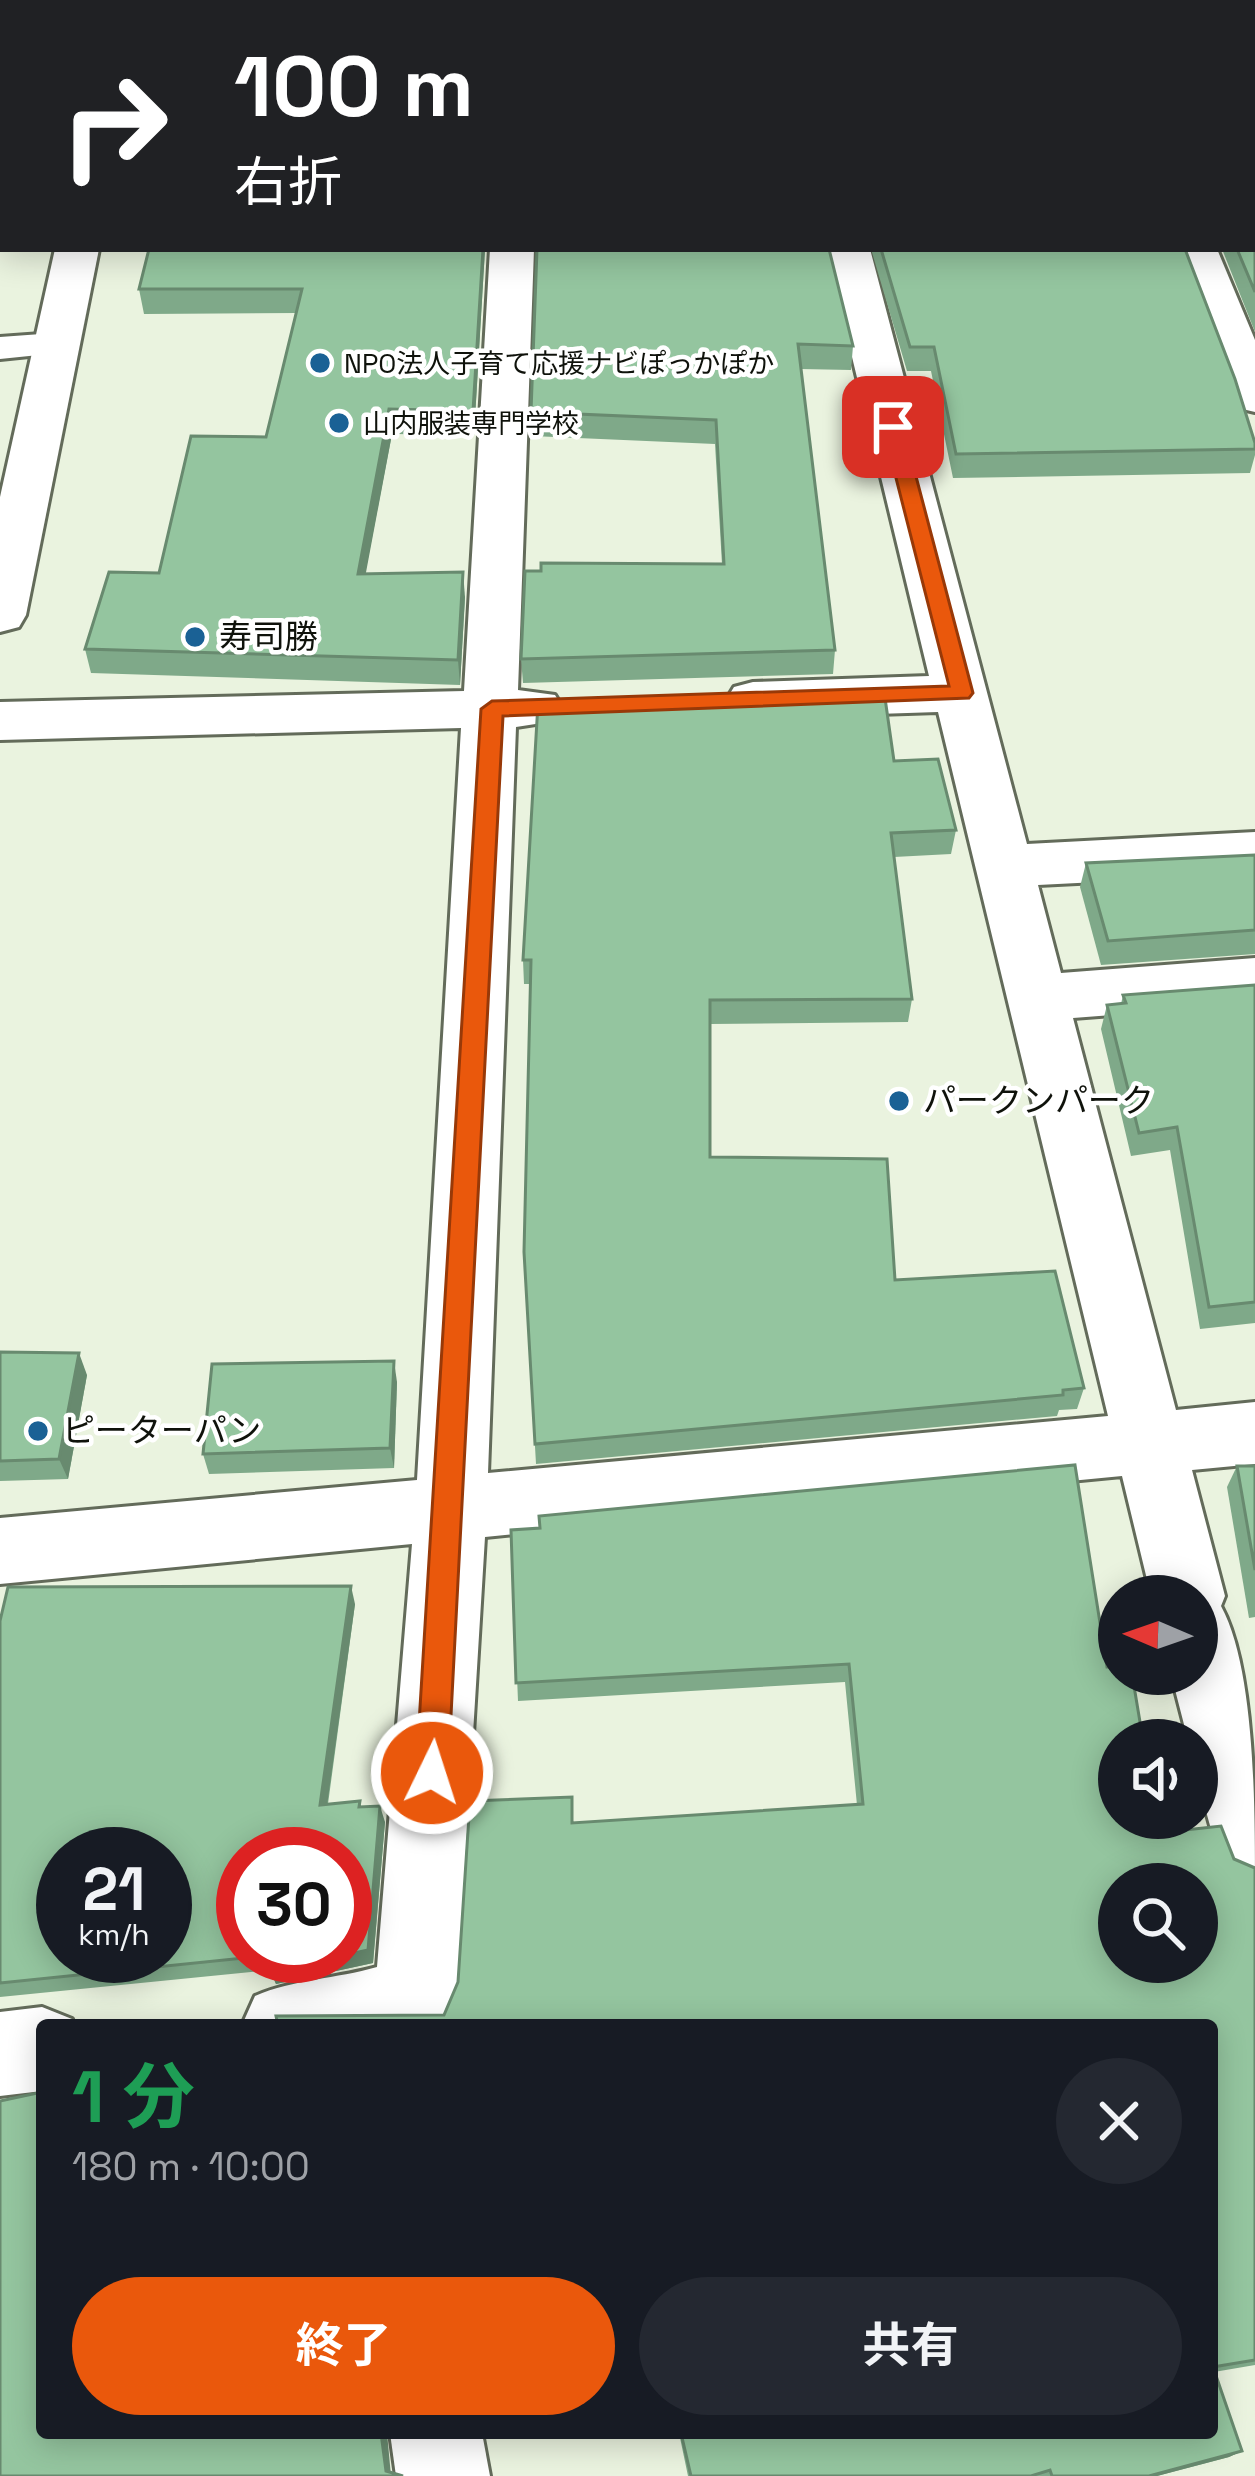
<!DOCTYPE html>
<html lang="ja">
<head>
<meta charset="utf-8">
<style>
  body { margin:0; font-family:"Space Grotesk","Noto Sans JP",sans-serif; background:#242831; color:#f1f3f6; height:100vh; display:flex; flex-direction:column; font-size:45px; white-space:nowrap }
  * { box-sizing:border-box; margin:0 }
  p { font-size:39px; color:#9ea1a6 }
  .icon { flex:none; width:66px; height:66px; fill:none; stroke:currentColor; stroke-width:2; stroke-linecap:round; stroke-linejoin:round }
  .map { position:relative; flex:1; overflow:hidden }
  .details { position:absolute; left:36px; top:2019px; width:1182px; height:420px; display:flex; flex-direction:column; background:#171b24; border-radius:12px; box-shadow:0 6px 30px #0003 }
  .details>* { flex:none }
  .top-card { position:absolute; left:0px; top:0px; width:1257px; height:252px; box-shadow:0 6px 30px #0003; background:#202124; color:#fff; overflow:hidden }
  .needle { width:78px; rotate:272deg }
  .controls { position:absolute; left:1098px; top:1575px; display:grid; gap:24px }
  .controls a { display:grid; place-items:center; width:120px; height:120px; border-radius:50%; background:#171b24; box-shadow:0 6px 30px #0003; font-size:60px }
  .speed { position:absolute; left:36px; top:1827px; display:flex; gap:24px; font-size:60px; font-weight:700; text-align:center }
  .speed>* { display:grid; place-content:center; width:156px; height:156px; border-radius:50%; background:#171b24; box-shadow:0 6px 30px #0003; line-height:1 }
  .speed small { font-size:30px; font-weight:400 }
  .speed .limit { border:18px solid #d22; background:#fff; color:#111 }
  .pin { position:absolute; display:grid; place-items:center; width:102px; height:102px; color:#fff; margin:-51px; border-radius:24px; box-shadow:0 6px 18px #0006 }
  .me { position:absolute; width:132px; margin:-66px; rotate:4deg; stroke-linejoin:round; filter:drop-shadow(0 0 9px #0008) }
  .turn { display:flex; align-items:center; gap:42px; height:252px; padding:0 36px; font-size:54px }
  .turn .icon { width:156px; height:156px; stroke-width:2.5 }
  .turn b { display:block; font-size:84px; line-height:102px }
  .round { display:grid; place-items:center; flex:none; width:126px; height:126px; border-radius:63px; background:#242831 }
  .head { display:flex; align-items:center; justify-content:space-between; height:204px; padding:0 36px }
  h1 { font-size:72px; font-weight:700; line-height:90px; color:#1e9e55 }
  .primary-button { display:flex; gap:24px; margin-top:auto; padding:24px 36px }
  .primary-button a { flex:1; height:138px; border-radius:72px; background:#ea580c; color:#fff; font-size:48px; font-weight:700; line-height:138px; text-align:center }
  .primary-button a+a { background:#242831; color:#f1f3f6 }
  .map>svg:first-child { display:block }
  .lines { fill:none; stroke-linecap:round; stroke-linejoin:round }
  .lane-casing { stroke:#636b5a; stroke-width:6 }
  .street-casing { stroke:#636b5a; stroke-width:6 }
  .secondary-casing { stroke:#636b5a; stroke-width:6 }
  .primary-casing { stroke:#636b5a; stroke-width:6 }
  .lane { fill:#fff; fill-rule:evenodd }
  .street { fill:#fff; fill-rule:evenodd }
  .secondary { fill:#fff; fill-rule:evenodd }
  .primary { fill:#fff; fill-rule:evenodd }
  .wall { fill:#7fa989 }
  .shaded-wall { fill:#688a6f }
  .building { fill:#94c59f; stroke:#688a6f; stroke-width:3; fill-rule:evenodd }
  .route { fill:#ea580c; stroke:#983908; stroke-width:3 }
  .poi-dot { fill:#1a6195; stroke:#fff; stroke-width:4.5 }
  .labels { text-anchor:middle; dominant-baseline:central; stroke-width:9; stroke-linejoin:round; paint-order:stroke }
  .far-poi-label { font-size:27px; fill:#0f120b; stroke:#fff; text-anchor:start }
  .poi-label { font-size:33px; fill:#0f120b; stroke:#fff; text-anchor:start }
</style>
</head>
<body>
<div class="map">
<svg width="1255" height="2476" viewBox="0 0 1255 2476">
  <rect width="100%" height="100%" fill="#eaf3df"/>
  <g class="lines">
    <defs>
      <path id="lane" d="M55,333L68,336L74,344L68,352L0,359V337Z"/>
      <g id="street">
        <rect x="0" y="213" width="3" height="26"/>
        <path d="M490,249H534L518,690L555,695L563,708L555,721L516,727L488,1473L1108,1416L938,712L753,718L734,713L726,700L734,687L753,682L929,676L826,249H870L1027,844L1255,832V874L1038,885L1061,973L1255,958V1004L1073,1018L1176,1410L1255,1402V1464L1192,1470L1225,1596L1221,1606C1255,1668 1255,1807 1255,1884L1227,1873C1209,1830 1197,1786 1197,1740H1188L1171,1674H1197V1596H1151L1122,1476L485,1537L457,1996L445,2025H242L255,1996C294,1979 336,1979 377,1967L412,1544L0,1584V1518L417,1480L461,728L0,740V702L464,691Z"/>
        <path d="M1173,249H1217L1255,340V412L1238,408L1231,398Z"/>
        <path d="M42,2007L72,2019L74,2025H42V2091L0,2096V2012Z"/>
        <path d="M390,2433H482L490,2476H396Z"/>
      </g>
      <path id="secondary" d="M55,249H99L26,615L19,627L0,632V497Z"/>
      <rect id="primary" x="0" y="49" width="3" height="24"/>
    </defs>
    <use href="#lane" class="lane-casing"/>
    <use href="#street" class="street-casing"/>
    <use href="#secondary" class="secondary-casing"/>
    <use href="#primary" class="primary-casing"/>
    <use href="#lane" class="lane"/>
    <use href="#street" class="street"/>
    <use href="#secondary" class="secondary"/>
    <use href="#primary" class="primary"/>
  </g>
  <g class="wall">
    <path d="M303,0H1255V332L1222,249H1254V3H368Z"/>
    <path d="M485,249L474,435L392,434L365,574L465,597L460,685L91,673L85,649L159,573L266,437L297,313L144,314L139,289Z"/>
    <path d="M537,249L853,346L851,370L801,369L835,650L833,674L523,683L521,659L722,564L715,444L532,436L531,412Z"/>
    <path d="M871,249H1185L1255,443V455L1250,473L953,478L931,371H907Z"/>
    <path d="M841,698L956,830L951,854L894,857L912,999L908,1022L710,1024V1157L895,1280L1084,1388L1077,1409L1059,1410L1057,1416L536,1464L524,1252L531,984H524L523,960Z"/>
    <path d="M1255,855V954L1101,965L1080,887L1086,863Z"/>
    <path d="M1255,985V1323L1200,1329L1170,1150L1131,1156L1101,1029L1107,1005L1121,1004L1123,995Z"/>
    <path d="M0,1352L87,1375L68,1479L0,1481Z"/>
    <path d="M397,1382L394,1468L209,1474L203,1454Z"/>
    <path d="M1237,1466H1255V1617L1249,1618L1227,1487Z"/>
    <path d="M511,1530L1107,1667L1157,1833L1234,1859L1255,1868V2365L1214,2372L1242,2451L1229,2457L1157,2476H688L679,2433H1212L444,2015L573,1823L857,1805L845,1682L518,1701Z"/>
    <path d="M355,1604L328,1804L360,1801L361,1807L385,1822L373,1963L276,1984L270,1970L0,1997V1621Z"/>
  </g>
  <g class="shaded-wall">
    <path d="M483,249H485L474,435L473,411Z"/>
    <path d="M389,409L392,434L361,599L358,574Z"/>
    <path d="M463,572L465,597L460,685L458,660Z"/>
    <path d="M79,1353L87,1375L68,1479L59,1459Z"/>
    <path d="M394,1361L397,1382L394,1468L390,1448Z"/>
    <path d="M351,1586L355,1604L325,1820L320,1805Z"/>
    <path d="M380,1806L385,1822L373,1963L276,1984L270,1970L345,1956Z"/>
    <path d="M381,2433H387L391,2476L386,2471Z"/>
    <path d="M1242,2451L1229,2457L1157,2476H1149Z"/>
  </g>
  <g class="building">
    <path d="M399,0H1255V292L1237,249H1254V3H399Z"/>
    <path d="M149,249H483L473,411L389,409L358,574L463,572L458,660L85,649L109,572L159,573L191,436L266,437L302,289H139Z"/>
    <path d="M537,249H829L853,346L798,344L835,650L521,659L525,571H541V563L724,564L716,420L531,412Z"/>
    <path d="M881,249H1185L1235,379L1255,443V449L956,454L934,347H910Z"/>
    <path d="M841,694V698H885L894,761L938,759L956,830L891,833L912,999L710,1000V1157L887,1159L895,1280L1055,1271L1084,1388L1063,1390V1395L535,1444L524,1252L531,960H523L538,703Z"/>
    <path d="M1255,855V930L1108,941L1086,863Z"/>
    <path d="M1255,985V1302L1209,1307L1177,1127L1139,1133L1107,1005L1126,1003L1123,995Z"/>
    <path d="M0,1352L79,1353L59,1459L0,1461Z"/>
    <path d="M394,1361L390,1448L203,1454L212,1364Z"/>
    <path d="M1075,1465L1107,1667H1119V1674H1132L1143,1740H1119V1818H1155L1157,1833L1221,1826L1234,1859L1255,1868V2360L1213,2367L1242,2451L1149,2476H1052L1050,2470L1031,2476H691L681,2433H1212V2025H278L276,2016L444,2015L458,1982L470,1801L572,1797V1823L863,1804L849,1664L516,1683L511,1530L540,1528L539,1516ZM1119,1884H1197V1962H1119Z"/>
    <path d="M1237,1466H1255V1570Z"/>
    <path d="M351,1586L320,1805L360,1801L359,1807L380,1806L368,1950L345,1955V1854H243V1956H263L0,1983V1621L8,1587ZM63,1854H165V1956H63Z"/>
    <path d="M268,1956H339L270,1970Z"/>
    <path d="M42,2092V2433H381L386,2471L403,2476H0V2101Z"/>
  </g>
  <path class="route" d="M886,422L903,427L973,693L969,698L503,716L448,1773L443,1784L432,1789L421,1784L416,1773L481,709L492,701L949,686L883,427Z"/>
  <g class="poi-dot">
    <circle cx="320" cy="363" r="12"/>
    <circle cx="339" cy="423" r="12"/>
    <circle cx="195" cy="637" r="12"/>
    <circle cx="899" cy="1101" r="12"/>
    <circle cx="38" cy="1431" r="12"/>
  </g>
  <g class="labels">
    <g class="far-poi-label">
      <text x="344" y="363">NPO法人子育て応援ナビぽっかぽか</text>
      <text x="363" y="423">山内服装専門学校</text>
    </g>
    <g class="poi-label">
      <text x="219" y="637">寿司勝</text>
      <text x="923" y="1101">パークンパーク</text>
      <text x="62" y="1431">ピーターパン</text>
    </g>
  </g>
</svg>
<div class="controls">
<a><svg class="needle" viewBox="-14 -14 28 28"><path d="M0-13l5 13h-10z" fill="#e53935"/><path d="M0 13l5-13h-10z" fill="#9ea1a6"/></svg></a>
<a><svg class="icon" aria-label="sound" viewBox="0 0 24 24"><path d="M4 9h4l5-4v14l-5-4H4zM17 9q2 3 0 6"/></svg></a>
<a><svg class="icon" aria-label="search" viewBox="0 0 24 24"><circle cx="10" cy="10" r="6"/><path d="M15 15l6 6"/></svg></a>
</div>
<div class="speed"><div>21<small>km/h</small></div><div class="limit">30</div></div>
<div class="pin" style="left:893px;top:427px;background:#d93025"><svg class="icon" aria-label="arrive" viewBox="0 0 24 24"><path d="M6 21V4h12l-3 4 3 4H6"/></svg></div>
<svg class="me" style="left:432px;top:1773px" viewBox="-20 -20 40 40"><circle r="17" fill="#ea580c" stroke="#fff" stroke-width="3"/><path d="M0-11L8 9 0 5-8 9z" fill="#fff"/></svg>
<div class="top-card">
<div class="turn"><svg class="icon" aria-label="right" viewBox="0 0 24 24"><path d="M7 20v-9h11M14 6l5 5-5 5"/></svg><div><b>100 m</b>右折</div></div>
</div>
<section class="details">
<div class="head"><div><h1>1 分</h1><p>180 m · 10:00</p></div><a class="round"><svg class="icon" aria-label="close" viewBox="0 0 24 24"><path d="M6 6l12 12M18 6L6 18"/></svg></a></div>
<div class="primary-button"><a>終了</a><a>共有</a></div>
</section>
</div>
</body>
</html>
